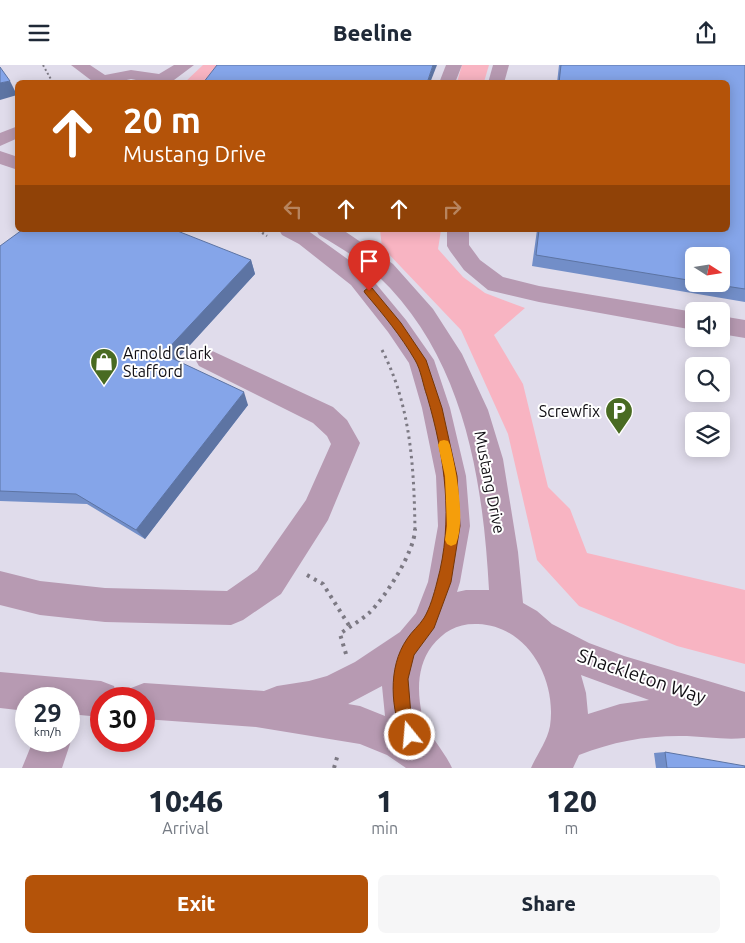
<!DOCTYPE html>
<html lang="en">
<head>
<meta charset="utf-8">
<style>
  body { margin:0; font-family:Ubuntu,sans-serif; background:#f6f6f7; color:#1f2937; height:100vh; display:flex; flex-direction:column; font-size:19px; white-space:nowrap }
  * { box-sizing:border-box; margin:0 }
  p { font-size:16px; color:#747a83 }
  .icon { flex:none; width:28px; height:28px; fill:none; stroke:currentColor; stroke-width:2; stroke-linecap:round; stroke-linejoin:round }
  .map { position:relative; height:703px; overflow:hidden }
  .drawer { display:flex; flex-direction:column; background:#fff; flex:1 }
  .drawer>* { flex:none }
  .hud { position:absolute; left:15px; top:15px; width:715px; height:152px; border-radius:8px; box-shadow:0 2px 12px #0003; background:#b45309; color:#fff; overflow:hidden }
  .needle { width:32px; rotate:102deg }
  .buttons { position:absolute; left:685px; top:182px; display:grid; gap:10px }
  .buttons a { display:grid; place-items:center; width:45px; height:45px; border-radius:8px; background:#fff; box-shadow:0 2px 12px #0003; font-size:25px }
  .speed { position:absolute; left:15px; top:622px; display:flex; gap:10px; font-size:25px; font-weight:700; text-align:center }
  .speed>* { display:grid; place-content:center; width:65px; height:65px; border-radius:50%; background:#fff; box-shadow:0 2px 12px #0003; line-height:1 }
  .speed small { font-size:12px; font-weight:400 }
  .speed .limit { border:8px solid #d22; background:#fff; color:#111 }
  .pin { position:absolute; display:grid; place-items:center; width:42px; height:42px; color:#fff; margin:-51px -21px; border-radius:50% 50% 50% 0; rotate:-45deg; box-shadow:0 0 5px #0007 }
  .pin .icon { rotate:45deg }
  .me { position:absolute; width:55px; margin:-28px; rotate:343deg; stroke-linejoin:round; filter:drop-shadow(0 0 4px #0008) }
  .turn { display:flex; align-items:center; gap:18px; height:105px; padding:0 25px; font-size:22px }
  .turn .icon { width:65px; height:65px; stroke-width:2.5 }
  .turn b { display:block; font-size:35px; line-height:42px }
  .lanes { display:flex; align-items:center; height:48px; padding:0 25px; background:#0003; justify-content:center; gap:25px; direction:ltr }
  .lanes .off { opacity:.35 }
  .eta { display:flex; justify-content:space-evenly; align-items:center; height:85px; text-align:center }
  .eta b { font-size:30px; font-weight:800; line-height:35px }
  .primary-button { display:flex; gap:10px; margin-top:auto; padding:10px 25px }
  .primary-button a { flex:1; height:58px; border-radius:8px; background:#b45309; color:#fff; font-size:20px; font-weight:800; line-height:58px; text-align:center }
  .primary-button a+a { background:#f6f6f7; color:#1f2937 }
  header { display:flex; justify-content:space-between; align-items:center; height:65px; padding:0 25px; background:#fff; font-size:22px; font-weight:800 }
  .map>svg:first-child { display:block }
  .green { fill:#f8b4c2 }
  .lines { fill:none; stroke-linecap:round; stroke-linejoin:round }
  .path-far3 { stroke:#7c7983; stroke-width:2; stroke-dasharray:2 2.5; stroke-linecap:butt }
  .path-far2 { stroke:#7c7983; stroke-width:2.5; stroke-dasharray:2 3; stroke-linecap:butt }
  .path-far1 { stroke:#7c7983; stroke-width:3; stroke-dasharray:2.5 4; stroke-linecap:butt }
  .path { stroke:#7c7983; stroke-width:4; stroke-dasharray:3 5; stroke-linecap:butt }
  .minor { fill:#b79ab2; fill-rule:evenodd }
  .wall { fill:#728ec8; fill-rule:evenodd }
  .shaded-wall { fill:#5d74a3 }
  .building { fill:#85a5e9; stroke:#5d74a3 }
  .route { fill:#b45309; stroke:#753606 }
  .slow { fill:#f59e0b }
  .labels { text-anchor:middle; dominant-baseline:central; stroke-width:4; stroke-linejoin:round; paint-order:stroke }
  .poi-label { font-size:16px; fill:#100e13; stroke:#fff; text-anchor:start }
  .street-label { font-size:16px; fill:#100e13; stroke:#fff }
  .near-street-label { font-size:19px; fill:#100e13; stroke:#fff }
</style>
</head>
<body>
<header><svg class="icon" aria-label="menu" viewBox="0 0 24 24"><path d="M4 6h16M4 12h16M4 18h16"/></svg>Beeline<svg class="icon" aria-label="share" viewBox="0 0 24 24"><path d="M12 15V3M7 8l5-5 5 5M5 13v7h14v-7"/></svg></header>
<div class="map">
<svg width="745" height="703" viewBox="0 0 745 703">
  <rect width="100%" height="100%" fill="#e0dceb"/>
  <g class="green">
    <path d="M203,0H227L208,17L184,18Z"/>
    <path d="M462,0H489L484,17H457Z"/>
    <path d="M380,165H441L438,184L463,212L485,228L525,243L494,270L523,319L548,422L570,444L587,488L745,525V599L677,581L579,541L537,495L508,369L461,265L382,182Z"/>
  </g>
  <g class="lines">
    <path class="path-far3" d="M43,0L53,18"/>
    <path class="path-far2" d="M258,165L267,171"/>
    <path class="path-far1" d="M382,285C411,341 414,403 415,465"/>
    <g class="path">
      <path d="M307,510L323,519L350,562"/>
      <path d="M346,589L340,569C349,562 360,556 369,548C385,533 415,486 415,464"/>
      <path d="M334,703L338,689"/>
    </g>
    <g class="minor">
      <path d="M71,0H90L105,10L131,5L159,9L174,0H194L170,18H151L131,14L113,18H91L92,16Z"/>
      <path d="M446,0H462L455,18H439Z"/>
      <path d="M493,0H509L504,18H488Z"/>
      <path d="M18,61V73L0,81V68Z"/>
      <path d="M0,86L18,92V105L0,99Z"/>
      <path d="M279,165H307L367,208L406,255L434,295L450,343L466,411L470,461L460,517L457,527L466,525H489C483,414 464,292 378,211C361,195 340,182 319,170L316,165H343L393,199L433,244L462,289L488,345L503,394L518,487L523,538L537,546L552,559L589,578L624,591L745,627V673C726,675 706,672 687,671C649,670 614,676 579,690L573,703H531C537,689 547,677 550,661C557,615 528,561 478,559C458,558 444,566 432,581C417,601 417,626 422,650C426,668 444,685 452,703H406L387,690L360,679L256,662L144,654V634H126L131,623L144,618L264,626L277,621L309,616L327,611L355,597L400,567L416,548L428,517L438,461L436,411L422,343L409,298L388,267L351,220L299,179L282,170ZM581,610L649,635L620,639L588,649L586,628ZM382,621L385,651L360,641L348,639Z"/>
      <path d="M447,165H469V180L480,195L503,212L539,221L694,247V265L539,237L488,225L464,205L450,186L447,181Z"/>
      <path d="M721,251L745,255V273L721,269Z"/>
      <path d="M208,284L333,342L347,355L360,378L328,455L281,529L243,555L231,560L105,557L40,550L0,540V506L40,516L105,523L227,526L257,505L306,435L331,379L327,371L313,358L199,301L195,294L199,287Z"/>
      <path d="M0,607L101,616L114,621L119,634H101V652L69,649V634H26V646L0,643Z"/>
      <path d="M69,670L71,676L62,703H22L33,676H69Z"/>
    </g>
  </g>
  <g class="wall">
    <path d="M559,0H745V237L532,201L537,165H728V18H557ZM694,191L721,219H694Z"/>
    <path d="M0,181L251,195L255,209L176,295L248,340L145,474L87,439L0,436Z"/>
    <path d="M665,687L745,703H656L654,688Z"/>
  </g>
  <g class="shaded-wall">
    <path d="M433,0H437L430,18H427Z"/>
    <path d="M10,16L17,30L0,35V18Z"/>
    <path d="M251,195L255,209L170,302L163,289Z"/>
    <path d="M244,327L248,340L145,474L136,465Z"/>
  </g>
  <g class="building">
    <path d="M217,0H433L427,18H203Z"/>
    <path d="M561,0H745V224L712,219H721V191H694V216L536,190L539,165H728V18H559Z"/>
    <path d="M0,2L10,16L0,18Z"/>
    <path d="M22,165H175L251,195L163,289L244,327L136,465L76,429L0,426V181Z"/>
    <path d="M665,687L745,701V703H667Z"/>
  </g>
  <path class="route" d="M369,222L372,223L401,258L426,295L442,343L457,411L460,461L451,517L434,563L414,590L408,614L411,650L417,670L415,676L410,678L404,676C391,645 387,603 407,574C412,566 419,561 424,553C430,543 434,529 437,517C454,456 445,392 427,331C423,320 421,305 415,295C401,271 383,249 365,228L364,226Z"/>
  <path class="slow" d="M444,375L448,376L450,380C456,405 466,455 456,479L451,481L447,479L445,475L447,461L445,411L438,380L440,376Z"/>
  <defs>
    <symbol id="shop-pin" viewBox="-11 -11 22 30"><path d="M0 17L-7.5 6A9.5 9.5 0 1 1 7.5 6Z" fill="#496b22" stroke="#fff"/><path d="M-5-2.5h2.3a2.7 3.5 0 0 1 5.4 0H5L5.5 6h-11ZM-1.5-2.5h3a1.5 2.3 0 0 0-3 0Z" fill="#fff"/></symbol>
    <symbol id="parking-pin" viewBox="-11 -11 22 30"><path d="M0 17L-7.5 6A9.5 9.5 0 1 1 7.5 6Z" fill="#496b22" stroke="#fff"/><path d="M-3.5-5.5H1a3.5 3.5 0 0 1 0 7H-1V5.5H-3.5ZM-1-3.4V-.6H.8a1.4 1.4 0 0 0 0-2.8Z" fill="#fff"/></symbol>
  </defs>
  <g fill-rule="evenodd">
    <use href="#shop-pin" x="88" y="281" width="32" height="43"/>
    <use href="#parking-pin" x="603" y="330" width="32" height="43"/>
  </g>
  <g class="labels">
    <g class="poi-label">
      <text x="123" y="288">Arnold Clark<tspan x="123" dy="18">Stafford</tspan></text>
      <text x="600" y="346" text-anchor="end">Screwfix</text>
    </g>
    <g class="street-label">
      <text transform="translate(490 417) rotate(79)">Mustang Drive</text>
    </g>
    <g class="near-street-label">
      <text transform="translate(642 611) rotate(19)">Shackleton Way</text>
    </g>
  </g>
</svg>
<div class="buttons">
<a><svg class="needle" viewBox="-14 -14 28 28"><path d="M0-13l5 13h-10z" fill="#e53935"/><path d="M0 13l5-13h-10z" fill="#747a83"/></svg></a>
<a><svg class="icon" aria-label="sound" viewBox="0 0 24 24"><path d="M4 9h4l5-4v14l-5-4H4zM17 9q2 3 0 6"/></svg></a>
<a><svg class="icon" aria-label="search" viewBox="0 0 24 24"><circle cx="10" cy="10" r="6"/><path d="M15 15l6 6"/></svg></a>
<a><svg class="icon" aria-label="layers" viewBox="0 0 24 24"><path d="M12 4l9 5-9 5-9-5zM3 14l9 5 9-5"/></svg></a>
</div>
<div class="speed"><div>29<small>km/h</small></div><div class="limit">30</div></div>
<div class="pin" style="left:369px;top:226px;background:#d93025"><svg class="icon" aria-label="arrive" viewBox="0 0 24 24"><path d="M6 21V4h12l-3 4 3 4H6"/></svg></div>
<svg class="me" style="left:410px;top:670px" viewBox="-20 -20 40 40"><circle r="17" fill="#b45309" stroke="#fff" stroke-width="3"/><path d="M0-11L8 9 0 5-8 9z" fill="#fff"/></svg>
<div class="hud">
<div class="turn"><svg class="icon" aria-label="ahead" viewBox="0 0 24 24"><path d="M12 20V5M6 11l6-6 6 6"/></svg><div><b>20 m</b>Mustang Drive</div></div>
<div class="lanes"><svg class="icon off" aria-label="left" viewBox="0 0 24 24"><path d="M17 20v-9H6M10 6l-5 5 5 5"/></svg><svg class="icon" aria-label="ahead" viewBox="0 0 24 24"><path d="M12 20V5M6 11l6-6 6 6"/></svg><svg class="icon" aria-label="ahead" viewBox="0 0 24 24"><path d="M12 20V5M6 11l6-6 6 6"/></svg><svg class="icon off" aria-label="right" viewBox="0 0 24 24"><path d="M7 20v-9h11M14 6l5 5-5 5"/></svg></div>
</div>
</div>
<section class="drawer">
<div class="eta">
<div><b>10:46</b><p>Arrival</p></div>
<div><b>1</b><p>min</p></div>
<div><b>120</b><p>m</p></div>
</div>
<div class="primary-button"><a>Exit</a><a>Share</a></div>
</section>
</body>
</html>
